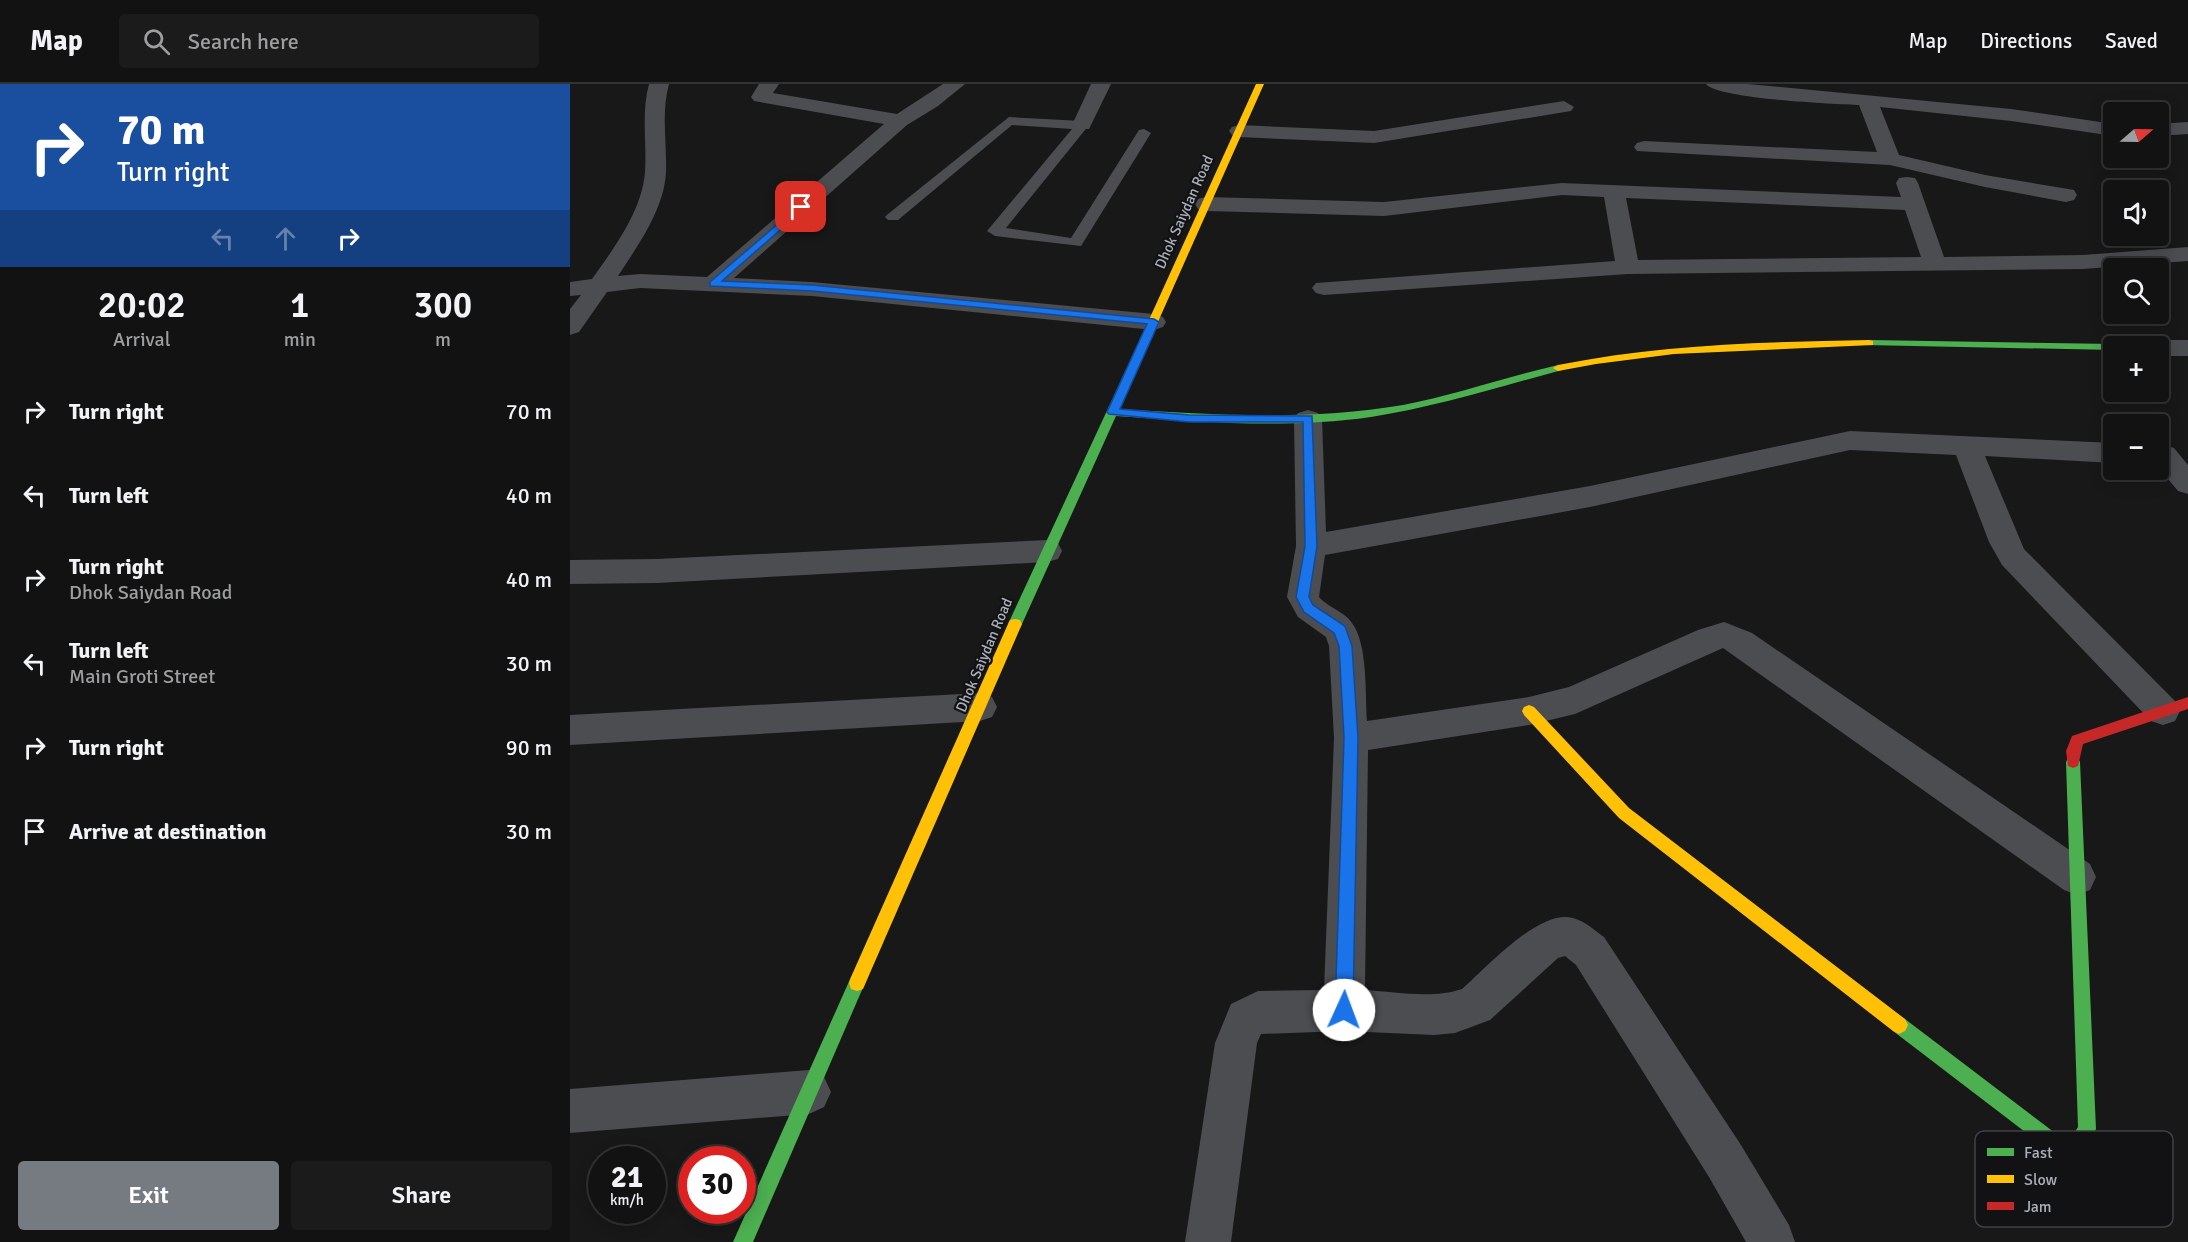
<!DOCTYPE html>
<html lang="en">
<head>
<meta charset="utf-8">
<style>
  body { margin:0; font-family:Signika,sans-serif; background:#1b1b1b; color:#f1f3f6; height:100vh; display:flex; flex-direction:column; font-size:22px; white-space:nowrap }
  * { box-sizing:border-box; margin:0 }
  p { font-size:20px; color:#9c9e9f }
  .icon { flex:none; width:33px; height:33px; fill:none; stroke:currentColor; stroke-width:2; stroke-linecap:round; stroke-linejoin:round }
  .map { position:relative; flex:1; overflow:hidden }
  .details { display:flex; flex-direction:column; background:#121212; width:570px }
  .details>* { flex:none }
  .top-card { background:#1a4fa0; color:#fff; overflow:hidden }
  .needle { width:39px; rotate:70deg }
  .fabs { position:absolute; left:1533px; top:18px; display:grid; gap:12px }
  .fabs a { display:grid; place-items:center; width:66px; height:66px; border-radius:6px; background:#121212; box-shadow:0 3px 15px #0003,0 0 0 2px #313232; font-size:30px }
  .speed { position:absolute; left:18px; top:1062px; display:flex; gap:12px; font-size:30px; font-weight:700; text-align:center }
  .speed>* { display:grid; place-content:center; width:78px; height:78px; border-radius:50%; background:#121212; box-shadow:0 3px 15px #0003,0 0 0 2px #313232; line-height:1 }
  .speed small { font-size:15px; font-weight:400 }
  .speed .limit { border:9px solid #d22; background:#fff; color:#111 }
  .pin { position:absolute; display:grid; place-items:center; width:51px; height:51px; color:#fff; margin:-26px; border-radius:12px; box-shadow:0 3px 9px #0006 }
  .me { position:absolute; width:66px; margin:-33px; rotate:2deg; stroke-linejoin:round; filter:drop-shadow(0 0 4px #0008) }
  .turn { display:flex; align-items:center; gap:21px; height:126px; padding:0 18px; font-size:27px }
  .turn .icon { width:78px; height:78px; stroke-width:2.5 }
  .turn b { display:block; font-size:42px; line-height:51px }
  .lanes { display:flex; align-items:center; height:57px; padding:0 18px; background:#0003; justify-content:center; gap:30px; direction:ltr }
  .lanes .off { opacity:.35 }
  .eta { display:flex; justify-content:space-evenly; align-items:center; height:102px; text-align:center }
  .eta b { font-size:36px; font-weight:600; line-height:42px }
  .button { display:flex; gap:12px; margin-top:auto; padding:12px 18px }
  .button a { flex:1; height:69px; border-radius:6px; background:#767a81; color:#fff; font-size:24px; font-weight:600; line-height:69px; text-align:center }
  .button a+a { background:#1b1b1b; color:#f1f3f6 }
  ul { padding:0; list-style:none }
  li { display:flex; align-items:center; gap:18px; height:84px; padding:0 18px }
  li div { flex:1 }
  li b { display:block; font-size:22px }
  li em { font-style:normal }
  header { display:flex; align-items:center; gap:36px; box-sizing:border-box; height:84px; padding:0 30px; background:#121212; border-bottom:2px solid #313232 }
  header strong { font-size:28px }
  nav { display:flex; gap:33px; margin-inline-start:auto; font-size:21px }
  .search { width:420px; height:54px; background:#1b1b1b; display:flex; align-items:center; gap:15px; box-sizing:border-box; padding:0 21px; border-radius:6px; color:#9c9e9f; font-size:22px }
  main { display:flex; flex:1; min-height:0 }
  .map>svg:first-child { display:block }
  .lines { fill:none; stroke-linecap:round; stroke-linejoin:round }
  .lane { fill:#4c4d51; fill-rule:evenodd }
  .street { fill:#4c4d51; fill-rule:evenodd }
  .fast { fill:#4caf50; fill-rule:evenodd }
  .slow { fill:#ffc107; fill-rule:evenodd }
  .jam { fill:#c62828; fill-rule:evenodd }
  .route { fill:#1a73e8; stroke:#114b97; stroke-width:1.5 }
  .labels { text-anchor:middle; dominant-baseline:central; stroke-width:4.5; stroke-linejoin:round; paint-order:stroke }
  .street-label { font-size:15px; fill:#a9afb9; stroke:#121214 }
  .key { fill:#121214; stroke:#3f4146; stroke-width:1.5 }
  .key-label { font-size:16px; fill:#a9afb9 }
</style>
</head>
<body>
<header>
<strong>Map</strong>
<div class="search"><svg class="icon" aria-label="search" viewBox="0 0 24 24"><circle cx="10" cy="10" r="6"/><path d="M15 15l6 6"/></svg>Search here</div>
<nav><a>Map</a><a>Directions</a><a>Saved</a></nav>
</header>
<main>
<section class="details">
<div class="top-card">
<div class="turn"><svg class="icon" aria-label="right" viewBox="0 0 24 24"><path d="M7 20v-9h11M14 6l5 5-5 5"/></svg><div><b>70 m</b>Turn right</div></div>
<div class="lanes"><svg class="icon off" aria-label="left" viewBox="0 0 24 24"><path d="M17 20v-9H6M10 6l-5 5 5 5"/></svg><svg class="icon off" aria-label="ahead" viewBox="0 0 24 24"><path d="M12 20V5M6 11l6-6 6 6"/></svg><svg class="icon" aria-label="right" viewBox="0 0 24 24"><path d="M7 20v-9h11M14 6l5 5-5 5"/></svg></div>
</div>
<div class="eta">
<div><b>20:02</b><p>Arrival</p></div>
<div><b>1</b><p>min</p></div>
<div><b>300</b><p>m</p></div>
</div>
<ul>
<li><svg class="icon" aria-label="right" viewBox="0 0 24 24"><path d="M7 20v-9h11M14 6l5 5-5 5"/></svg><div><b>Turn right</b></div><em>70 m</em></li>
<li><svg class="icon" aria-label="left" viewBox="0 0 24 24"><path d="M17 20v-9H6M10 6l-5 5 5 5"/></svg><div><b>Turn left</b></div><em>40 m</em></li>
<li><svg class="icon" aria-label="right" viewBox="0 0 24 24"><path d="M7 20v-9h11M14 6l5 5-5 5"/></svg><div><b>Turn right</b><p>Dhok Saiydan Road</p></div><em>40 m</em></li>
<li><svg class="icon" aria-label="left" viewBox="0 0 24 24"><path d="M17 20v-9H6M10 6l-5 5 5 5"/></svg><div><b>Turn left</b><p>Main Groti Street</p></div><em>30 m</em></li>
<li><svg class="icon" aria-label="right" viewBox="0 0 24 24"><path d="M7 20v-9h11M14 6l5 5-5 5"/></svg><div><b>Turn right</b></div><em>90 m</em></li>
<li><svg class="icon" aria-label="arrive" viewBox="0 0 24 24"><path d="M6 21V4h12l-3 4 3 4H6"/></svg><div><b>Arrive at destination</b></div><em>30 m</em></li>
</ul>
<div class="button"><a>Exit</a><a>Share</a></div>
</section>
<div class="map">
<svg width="1618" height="1158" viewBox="0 0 1618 1158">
  <rect width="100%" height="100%" fill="#181818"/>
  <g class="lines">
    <path class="lane" d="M439,33L512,37L519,41L436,144L501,154L569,46L574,45L581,49L511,162L425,152L417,147L502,45L442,41L328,136H318L315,133L318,130Z"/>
    <g class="street">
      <path d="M79,0H99C91,29 97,59 96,88C94,126 68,161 48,192L70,190L137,193L314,40L184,17L181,13L189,0H209L203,9L327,30L373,0H395L368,22L337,41L164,194L242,198L584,230L593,233L596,238L593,243L584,246L242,212L70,204L37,208L9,248L0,251V225L11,211L0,212V198L22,195C44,164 72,127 75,88C77,59 71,29 79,0Z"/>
      <path d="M521,0H541L519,45H505L502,41Z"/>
      <path d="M1136,0H1178L1441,25L1544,40V52L1441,37L1310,23L1329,71L1415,91L1504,106L1507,111L1504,116L1496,118L1415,103L1320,81L1067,67L1064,63L1067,59L1074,57L1307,68L1289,21C1266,20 1147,15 1136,0Z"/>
      <path d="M994,17L1004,23L1001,27L804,59L669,53L662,51L659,47L662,43L669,41L804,47Z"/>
      <path d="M1618,38V50L1588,52V40Z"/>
      <path d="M1337,93L1345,94L1348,99L1374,173L1513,171L1618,163V177L1513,185L1058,190L754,211L746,209L742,204L746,199L1045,177L1034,113L992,111L814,132L636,127L628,125L625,120L628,115L636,113L814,118L992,99L1331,113L1326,99L1329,94ZM1056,114L1335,126L1351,173L1068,176Z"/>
      <path d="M1588,256H1618V272H1588V262H1576L1579,258Z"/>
      <path d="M738,326L748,329L752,335L756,448L1020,402L1280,347L1544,359V379L1415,372L1454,465L1605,617L1610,627L1605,637L1593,641L1581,637L1432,481L1419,458L1386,371L1280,366L1020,423L755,471L749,513C757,523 774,527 782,539C798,560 795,610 797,637L959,613L999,603L1128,546L1154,538L1182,549L1520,780L1526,793L1520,806L1507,811L1494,806L1153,564L1005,630L959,641L798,666L795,906C826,908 863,915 892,905C916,884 970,824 1003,834C1015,837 1024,846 1034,853L1171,1061L1219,1141L1225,1158H1176L1139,1093L1006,881L995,872L988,874L920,936L885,949L864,951L774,947L691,950L687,959L661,1158H615L645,959L661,920L688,907L754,906L764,654L759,562L756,553L728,533L717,513L726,462L724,335L728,329Z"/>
      <path d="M1594,361L1604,364L1618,381V410L1608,407L1588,383V363Z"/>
      <path d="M477,456L488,459L492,467L488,475L477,478L87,499L0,500V476L87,475Z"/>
      <path d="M410,609L422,613L427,623L422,633L410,637L0,661V631Z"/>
      <path d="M239,986L254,993L261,1008L254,1023L239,1030L0,1049V1005Z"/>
    </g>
    <g class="fast">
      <path d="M578,246L583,249L549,325C643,331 739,337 833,321C885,311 936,293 988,281L993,284L992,286C928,303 866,323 801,333C717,345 630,338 546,332L452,540L450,544H440L438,540L573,249Z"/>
      <path d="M1299,256L1544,260L1549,262H1544V266L1295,261V257Z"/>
      <path d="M1503,672L1508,674L1510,678L1526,1045C1517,1068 1505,1078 1480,1067L1323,947L1320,941L1323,935L1329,932L1335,935L1489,1052H1502L1508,1043L1496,678L1498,674Z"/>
      <path d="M287,891L293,893L295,899L183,1158H163L281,893Z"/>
    </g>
    <g class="slow">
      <path d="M686,0H694L583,249L582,251H574L573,249Z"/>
      <path d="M1299,256L1303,257V261L1104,270L1026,280L988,287L983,284L988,281C1091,260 1194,258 1299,256Z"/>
      <path d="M445,535L450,536L452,540L293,905L287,907L281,905L279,899L281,893L438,540L440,536Z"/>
      <path d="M959,621L964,623L1059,724L1335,935L1338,941L1335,947L1329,950L1323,947L1049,734L954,631L952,627L954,623Z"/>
    </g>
    <path class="jam" d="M1618,613V625L1513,660L1508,682L1503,684L1498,682L1496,667L1502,652Z"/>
  </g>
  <path class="route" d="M231,120L234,121V125L152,197L242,201L584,235L589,238L550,325L619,331L742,332L747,462L739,513L743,521L775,542L782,562L788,654L783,926L780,932L774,935L768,932L765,926L774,654L769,562L764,549L734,528L726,513L735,462L733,338H619L539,330L537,328L577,240L242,207L140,202V198Z"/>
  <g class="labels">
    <g class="street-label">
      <text transform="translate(614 128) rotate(-66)">Dhok Saiydan Road</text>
      <text transform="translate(414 571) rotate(-67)">Dhok Saiydan Road</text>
    </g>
  </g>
  <rect x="1405" y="1047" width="198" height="96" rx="9" class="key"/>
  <rect x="1417" y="1064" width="27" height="8" fill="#4caf50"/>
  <rect x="1417" y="1091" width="27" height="8" fill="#ffc107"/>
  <rect x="1417" y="1118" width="27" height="8" fill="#c62828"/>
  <g class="key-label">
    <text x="1454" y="1074">Fast</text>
    <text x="1454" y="1101">Slow</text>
    <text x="1454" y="1128">Jam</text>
  </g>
</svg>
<div class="fabs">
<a><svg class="needle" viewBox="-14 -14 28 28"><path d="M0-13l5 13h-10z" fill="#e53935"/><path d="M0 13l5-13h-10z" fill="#9c9e9f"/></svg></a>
<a><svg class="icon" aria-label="sound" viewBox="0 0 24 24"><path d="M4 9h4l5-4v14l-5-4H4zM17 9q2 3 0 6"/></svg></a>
<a><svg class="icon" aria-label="search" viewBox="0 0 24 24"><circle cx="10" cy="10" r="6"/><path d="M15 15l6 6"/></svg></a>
<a>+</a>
<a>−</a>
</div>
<div class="speed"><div>21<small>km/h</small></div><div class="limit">30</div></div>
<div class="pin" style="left:231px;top:123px;background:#d93025"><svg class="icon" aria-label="arrive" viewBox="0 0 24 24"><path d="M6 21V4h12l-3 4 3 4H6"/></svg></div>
<svg class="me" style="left:774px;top:926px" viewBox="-20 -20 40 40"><circle r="19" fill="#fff"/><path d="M0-13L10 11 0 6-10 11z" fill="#1a73e8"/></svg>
</div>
</main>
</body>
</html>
